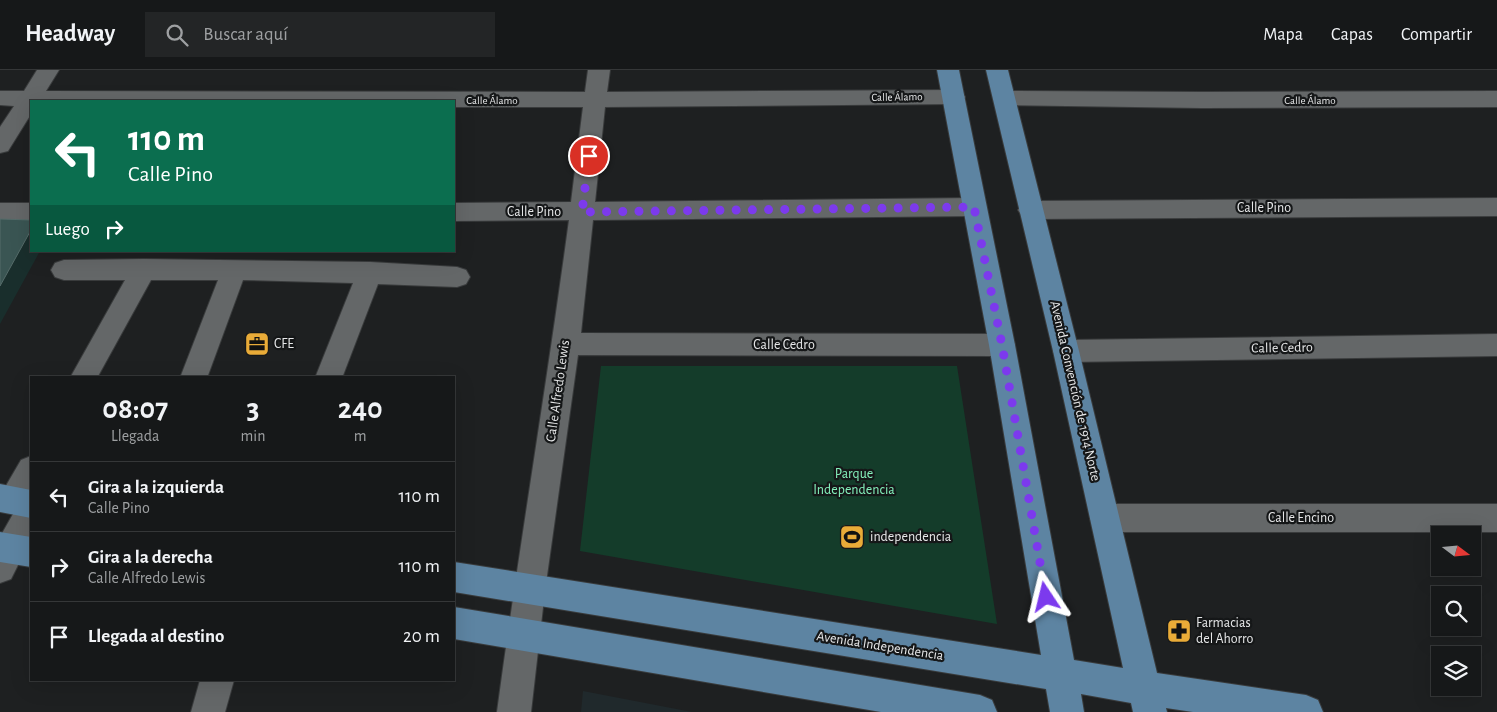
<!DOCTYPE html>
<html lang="es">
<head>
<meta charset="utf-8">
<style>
  body { margin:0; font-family:"Alegreya Sans",sans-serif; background:#232526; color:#f1f3f6; height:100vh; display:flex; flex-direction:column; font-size:19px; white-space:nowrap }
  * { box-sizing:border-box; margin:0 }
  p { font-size:16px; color:#9ea0a2 }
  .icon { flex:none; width:28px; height:28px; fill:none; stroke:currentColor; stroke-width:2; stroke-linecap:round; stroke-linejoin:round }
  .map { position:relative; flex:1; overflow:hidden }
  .sheet { position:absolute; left:30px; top:306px; width:425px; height:305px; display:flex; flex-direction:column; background:#161819; border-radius:0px; box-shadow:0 5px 20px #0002,0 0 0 1px #353738 }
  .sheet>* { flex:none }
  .banner { position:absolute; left:30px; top:30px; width:425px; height:152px; border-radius:0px; box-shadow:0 5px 20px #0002,0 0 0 1px #353738; background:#0b6e4f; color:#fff; overflow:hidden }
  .needle { width:32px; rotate:106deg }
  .tools { position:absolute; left:1431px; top:456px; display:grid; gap:10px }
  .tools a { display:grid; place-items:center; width:50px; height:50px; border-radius:0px; background:#161819; box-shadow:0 5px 20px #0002,0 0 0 1px #353738; font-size:25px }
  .pin { position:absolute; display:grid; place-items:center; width:42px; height:42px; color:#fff; margin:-21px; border:2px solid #fff; border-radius:50%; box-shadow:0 1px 5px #0007 }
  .me { position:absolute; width:55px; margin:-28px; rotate:350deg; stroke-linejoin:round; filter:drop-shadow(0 0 4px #0008) }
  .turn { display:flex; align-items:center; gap:18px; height:105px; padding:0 15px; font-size:22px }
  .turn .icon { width:65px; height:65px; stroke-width:2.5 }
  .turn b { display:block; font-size:35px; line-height:42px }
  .then { display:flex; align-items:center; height:48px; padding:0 15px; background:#0003; gap:10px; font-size:19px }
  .eta { display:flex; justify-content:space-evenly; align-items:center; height:85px; text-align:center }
  .eta b { font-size:30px; font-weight:600; line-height:35px }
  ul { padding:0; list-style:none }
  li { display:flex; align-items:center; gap:15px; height:70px; padding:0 15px; border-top:1px solid #353738 }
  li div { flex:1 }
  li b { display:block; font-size:19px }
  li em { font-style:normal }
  header { display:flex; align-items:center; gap:30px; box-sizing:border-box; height:70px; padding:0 25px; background:#161819; border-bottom:1px solid #353738 }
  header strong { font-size:24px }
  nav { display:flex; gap:28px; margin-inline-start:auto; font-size:18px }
  .search { width:350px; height:45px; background:#232526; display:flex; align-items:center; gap:12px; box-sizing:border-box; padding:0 18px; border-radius:0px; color:#9ea0a2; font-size:19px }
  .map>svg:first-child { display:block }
  .built { fill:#20292c }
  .green { fill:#143c2a }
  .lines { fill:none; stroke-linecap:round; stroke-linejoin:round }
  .minor-casing { stroke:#393b3c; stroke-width:2 }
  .major-casing { stroke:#393b3c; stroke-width:2 }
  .minor { fill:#646768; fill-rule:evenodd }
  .major { fill:#5d84a2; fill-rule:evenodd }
  .shaded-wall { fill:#192e2c }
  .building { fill:#3a5553; stroke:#556c6a }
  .route { stroke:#7c3aed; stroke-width:9; stroke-dasharray:0 16.2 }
  .labels { text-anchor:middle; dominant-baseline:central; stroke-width:4.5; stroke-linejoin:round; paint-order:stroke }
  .far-street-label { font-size:11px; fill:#e7e8e9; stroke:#151718 }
  .street-label { font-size:14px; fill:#e7e8e9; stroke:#151718 }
  .poi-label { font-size:14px; fill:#e7e8e9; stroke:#151718; text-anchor:start }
  .park-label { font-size:14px; fill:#84f0bb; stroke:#151718 }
</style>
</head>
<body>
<header>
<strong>Headway</strong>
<div class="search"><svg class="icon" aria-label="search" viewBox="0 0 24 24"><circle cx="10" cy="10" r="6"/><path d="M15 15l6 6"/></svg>Buscar aquí</div>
<nav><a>Mapa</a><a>Capas</a><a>Compartir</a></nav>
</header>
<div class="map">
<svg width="1497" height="642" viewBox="0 0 1497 642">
  <rect width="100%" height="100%" fill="#1e2021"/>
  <path class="built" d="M583,621L692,642H581Z"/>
  <path class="green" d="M601,296H957L997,554L580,481Z"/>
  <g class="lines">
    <defs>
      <g id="minor">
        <path d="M37,0H59L46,21L585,22L588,0H610L607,22L954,20L962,22L965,27L962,32L954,34L605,37L595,132L974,128L982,131L986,137L982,143L974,146L593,150L581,263L1002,264L1011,267L1015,275L1011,283L1002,286L578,285L545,520L531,642H497C519,478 547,314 569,150L454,151V133L571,132L583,37H454V31H31V44L8,81L0,83V57L14,36L0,35V21H24Z"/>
        <path d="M1004,21L1202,22L1497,21V37L1202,38L1004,35L996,33L993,28L996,23Z"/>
        <path d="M1497,128V146L1030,149L1022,146L1018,140L1022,134L1030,131Z"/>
        <rect x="0" y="133" width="31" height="18"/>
        <path d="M144,189L370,192L457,197L466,200L470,207L466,214L457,217L378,214L342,308H315L353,213L243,210L207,308H180L218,210H151L97,308H70L125,210H64L55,207L51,200L55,193L64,190Z"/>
        <path d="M1497,264V286L1066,292L1057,289L1053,281L1057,273L1066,270Z"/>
        <path d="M31,386V469L11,509L0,513V467L13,444L3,440L0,426L21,390Z"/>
        <path d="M1105,434H1497V462H1105L1094,458L1090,448L1094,438Z"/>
        <path d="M200,610H234L225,642H191Z"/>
      </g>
      <g id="major">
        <path d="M937,0H959L1015,275L1074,590L1123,598L1053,281L986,0H1008L1079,281L1157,603L1306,625L1318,630L1323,642H1193L1166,638L1167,642H1133L1131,633L1081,624L1084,642H1050L1046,619L454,522V492L1041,585L989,275Z"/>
        <path d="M0,414L31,420V448L0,442Z"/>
        <path d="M0,462L31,467V497L0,492Z"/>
        <path d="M454,537L980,625L992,630L997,642H881L454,569Z"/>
      </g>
    </defs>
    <use href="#minor" class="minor-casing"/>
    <use href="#major" class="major-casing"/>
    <use href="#minor" class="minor"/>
    <use href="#major" class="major"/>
  </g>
  <path class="shaded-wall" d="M31,160V181H40L0,254V216Z"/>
  <path class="building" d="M0,149L31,150V160L0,216Z"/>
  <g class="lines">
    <path class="route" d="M589,86L582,142L974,137L1002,275L1046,527"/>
  </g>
  <defs>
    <symbol id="office-square" viewBox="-11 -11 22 22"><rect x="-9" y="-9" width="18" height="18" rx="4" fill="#e9ab38" stroke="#151718"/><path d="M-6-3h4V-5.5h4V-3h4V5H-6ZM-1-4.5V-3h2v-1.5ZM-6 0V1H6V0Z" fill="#111"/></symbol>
    <symbol id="stadium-square" viewBox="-11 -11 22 22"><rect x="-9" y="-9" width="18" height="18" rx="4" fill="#e9ab38" stroke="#151718"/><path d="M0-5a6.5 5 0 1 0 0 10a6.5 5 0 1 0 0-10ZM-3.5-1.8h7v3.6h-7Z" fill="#111"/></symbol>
    <symbol id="pharmacy-square" viewBox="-11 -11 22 22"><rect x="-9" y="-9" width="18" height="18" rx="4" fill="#e9ab38" stroke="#151718"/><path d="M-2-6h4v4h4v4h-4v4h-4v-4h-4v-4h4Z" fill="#111"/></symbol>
  </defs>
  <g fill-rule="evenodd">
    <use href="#office-square" x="243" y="260" width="28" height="28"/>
    <use href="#stadium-square" x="838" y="453" width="28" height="28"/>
    <use href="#pharmacy-square" x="1165" y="547" width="28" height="28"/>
  </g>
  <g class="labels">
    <g class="far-street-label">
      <text transform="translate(897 27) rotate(-1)">Calle Álamo</text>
      <text x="492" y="30">Calle Álamo</text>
      <text x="1310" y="30">Calle Álamo</text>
    </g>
    <g class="street-label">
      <text x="1264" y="138">Calle Pino</text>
      <text x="534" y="142">Calle Pino</text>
      <text x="784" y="275">Calle Cedro</text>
      <text transform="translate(1282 278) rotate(-1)">Calle Cedro</text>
      <text transform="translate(558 321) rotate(-82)">Calle Alfredo Lewis</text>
      <text transform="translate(1075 321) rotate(77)">Avenida Convención de 1914 Norte</text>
      <text x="1301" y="448">Calle Encino</text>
      <text transform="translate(880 576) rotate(9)">Avenida Independencia</text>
    </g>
    <g class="poi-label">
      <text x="274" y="274">CFE</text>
      <text x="870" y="467">independencia</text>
      <text x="1196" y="553">Farmacias<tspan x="1196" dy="16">del Ahorro</tspan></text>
    </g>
    <g class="park-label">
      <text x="854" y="404">Parque<tspan x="854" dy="16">Independencia</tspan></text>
    </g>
  </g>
</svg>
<div class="tools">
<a><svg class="needle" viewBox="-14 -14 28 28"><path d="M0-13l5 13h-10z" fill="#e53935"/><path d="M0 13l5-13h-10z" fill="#9ea0a2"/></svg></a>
<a><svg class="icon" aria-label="search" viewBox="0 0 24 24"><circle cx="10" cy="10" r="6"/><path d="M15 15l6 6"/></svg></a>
<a><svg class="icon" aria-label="layers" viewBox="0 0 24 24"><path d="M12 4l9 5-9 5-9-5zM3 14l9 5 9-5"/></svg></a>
</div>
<div class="pin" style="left:589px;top:86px;background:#d93025"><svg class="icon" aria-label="arrive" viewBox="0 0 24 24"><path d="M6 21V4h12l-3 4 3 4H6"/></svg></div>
<svg class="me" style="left:1046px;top:527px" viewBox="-20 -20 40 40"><path d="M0-17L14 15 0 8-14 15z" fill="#7c3aed" stroke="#fff" stroke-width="4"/></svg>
<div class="banner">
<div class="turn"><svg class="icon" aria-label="left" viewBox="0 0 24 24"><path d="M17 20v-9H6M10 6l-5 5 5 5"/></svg><div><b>110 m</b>Calle Pino</div></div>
<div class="then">Luego<svg class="icon" aria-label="right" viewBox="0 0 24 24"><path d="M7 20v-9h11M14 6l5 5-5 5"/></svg></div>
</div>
<section class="sheet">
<div class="eta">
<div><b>08:07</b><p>Llegada</p></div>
<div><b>3</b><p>min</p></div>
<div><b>240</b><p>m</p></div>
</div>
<ul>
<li><svg class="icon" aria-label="left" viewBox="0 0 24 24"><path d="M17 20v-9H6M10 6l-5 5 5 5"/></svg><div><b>Gira a la izquierda</b><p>Calle Pino</p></div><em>110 m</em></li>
<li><svg class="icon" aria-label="right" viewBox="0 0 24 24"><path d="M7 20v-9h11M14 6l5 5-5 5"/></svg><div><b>Gira a la derecha</b><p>Calle Alfredo Lewis</p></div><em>110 m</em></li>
<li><svg class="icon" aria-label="arrive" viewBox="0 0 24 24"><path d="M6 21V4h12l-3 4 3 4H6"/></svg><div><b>Llegada al destino</b></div><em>20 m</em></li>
</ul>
</section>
</div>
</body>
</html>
